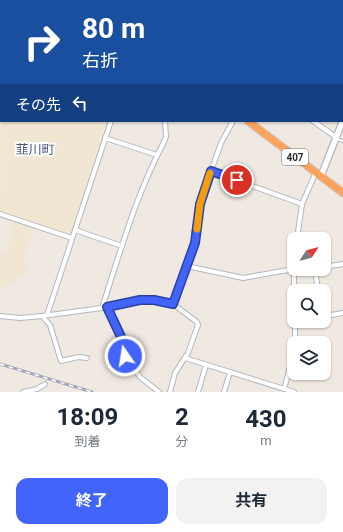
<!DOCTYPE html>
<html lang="ja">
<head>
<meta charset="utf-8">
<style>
  body { margin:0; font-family:Roboto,"Noto Sans JP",sans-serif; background:#f2f2f3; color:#1f2937; height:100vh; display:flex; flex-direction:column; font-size:15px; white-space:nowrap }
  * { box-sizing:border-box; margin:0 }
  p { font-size:13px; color:#747a83 }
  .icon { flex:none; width:22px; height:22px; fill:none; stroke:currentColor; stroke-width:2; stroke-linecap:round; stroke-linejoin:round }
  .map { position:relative; height:392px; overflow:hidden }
  .side { display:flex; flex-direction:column; background:#fff; flex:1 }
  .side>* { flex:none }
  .guide { position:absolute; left:0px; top:0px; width:343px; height:122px; box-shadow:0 1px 3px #0004; background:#1a4fa0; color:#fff; overflow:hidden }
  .needle { width:26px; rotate:54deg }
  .controls { position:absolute; left:287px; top:232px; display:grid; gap:8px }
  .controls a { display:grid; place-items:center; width:44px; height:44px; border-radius:8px; background:#fff; box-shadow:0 1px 3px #0004; font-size:20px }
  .pin { position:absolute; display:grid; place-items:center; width:34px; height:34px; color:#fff; margin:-17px; border:2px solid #fff; border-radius:50%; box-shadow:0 1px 4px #0007 }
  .me { position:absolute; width:44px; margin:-22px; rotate:347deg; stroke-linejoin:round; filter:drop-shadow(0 0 3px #0008) }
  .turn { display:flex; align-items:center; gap:14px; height:84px; padding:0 16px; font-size:18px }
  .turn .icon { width:52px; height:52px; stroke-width:2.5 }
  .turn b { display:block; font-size:28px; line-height:34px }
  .then { display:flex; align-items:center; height:38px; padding:0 16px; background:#0003; gap:8px; font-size:15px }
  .eta { display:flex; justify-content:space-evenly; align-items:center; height:68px; text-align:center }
  .eta b { font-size:24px; font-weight:700; line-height:28px }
  .button { display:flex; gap:8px; margin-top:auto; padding:8px 16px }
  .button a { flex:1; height:46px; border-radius:12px; background:#4264fb; color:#fff; font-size:16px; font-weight:700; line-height:46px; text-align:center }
  .button a+a { background:#f2f2f3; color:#1f2937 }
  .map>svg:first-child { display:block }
  .education { fill:#f0e6d1 }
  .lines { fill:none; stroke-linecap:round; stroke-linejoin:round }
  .lane-casing { stroke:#b4b7c1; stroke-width:4 }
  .street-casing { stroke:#b4b7c1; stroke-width:6 }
  .secondary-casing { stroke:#b4b7c1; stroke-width:8 }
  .highway-casing { stroke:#c9c9c9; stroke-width:9 }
  .lane { stroke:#fff; stroke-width:2 }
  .street { stroke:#fff; stroke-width:4 }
  .secondary { stroke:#fff; stroke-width:5.5 }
  .highway { stroke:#ffa35c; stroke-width:7 }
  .rail-casing { stroke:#a3a6b8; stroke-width:3 }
  .rail { stroke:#fff; stroke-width:1.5; stroke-dasharray:4.5; stroke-linecap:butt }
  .route-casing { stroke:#2b41a3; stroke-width:10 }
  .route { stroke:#4264fb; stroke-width:7 }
  .slow { stroke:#f59e0b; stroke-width:7 }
  .labels { text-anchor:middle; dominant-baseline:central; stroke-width:4; stroke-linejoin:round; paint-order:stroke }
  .shield { fill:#fff; stroke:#6d6d6d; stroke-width:1 }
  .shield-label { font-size:10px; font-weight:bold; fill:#2e2e2e }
  .quarter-label { font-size:13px; fill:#4d5680; stroke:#fff }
</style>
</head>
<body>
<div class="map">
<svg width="343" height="392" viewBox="0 0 343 392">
  <rect width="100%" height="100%" fill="#efe9e1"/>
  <g class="education">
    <path d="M1,103V121H108L71,232L68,234L0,212Z"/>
    <path d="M16,221L34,228L24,256L27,270L3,289L0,286V255L6,253Z"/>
  </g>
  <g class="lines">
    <defs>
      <path id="lane" d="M337,139L343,141"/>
      <g id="street">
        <path d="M146,0V1"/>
        <path d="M241,0L243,1"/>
        <path d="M0,1L2,0"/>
        <path d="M13,1V0"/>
        <path d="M176,1V0"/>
        <path d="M284,1V0"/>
        <path d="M0,38H1"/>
        <path d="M0,46L1,43"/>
        <path d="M0,59H1"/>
        <path d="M342,75L343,76"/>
        <path d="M0,102L1,99"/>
        <path d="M313,121L336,137"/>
        <path d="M105,138L157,155"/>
        <path d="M211,171L302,204"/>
        <path d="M0,214L72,238"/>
        <path d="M75,230L122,246"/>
        <path d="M297,239L302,204L316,172"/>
        <path d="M294,259V291"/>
        <path d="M187,266L243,278L294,269"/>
        <path d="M324,267L343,264"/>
        <path d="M315,269L318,291"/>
        <path d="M173,304L195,243L200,204L211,171L221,143L233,121"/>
        <path d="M107,307L123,341L125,356L140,377L159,392"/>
        <path d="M102,308C120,252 136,195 164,142L166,137L165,121"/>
        <path d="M324,313L331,315L343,313"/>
        <path d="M47,315L111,121"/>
        <path d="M0,316L20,318L42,316L102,308L140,300H154L173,304L197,322L198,325L188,353L175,373L170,392"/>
        <path d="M42,316L50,325L61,361L78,357L87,358"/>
        <path d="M295,321V343"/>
        <path d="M185,358L294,392"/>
        <path d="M284,389L294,353"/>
        <path d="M23,392L37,389L45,384"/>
        <path d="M198,392L206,365"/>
        <path d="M224,392L230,372"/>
      </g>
      <path id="secondary" d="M321,176L343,120"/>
      <g id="highway">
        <path d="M89,0L90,1"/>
        <path d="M248,121L343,193"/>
      </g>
    </defs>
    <use href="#lane" class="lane-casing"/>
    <use href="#street" class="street-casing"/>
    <use href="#secondary" class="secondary-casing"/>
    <use href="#highway" class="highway-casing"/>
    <use href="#lane" class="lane"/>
    <use href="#street" class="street"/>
    <use href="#secondary" class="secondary"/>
    <use href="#highway" class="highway"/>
    <defs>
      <path id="rail" d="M0,364L92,392"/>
    </defs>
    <use href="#rail" class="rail-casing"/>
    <use href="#rail" class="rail"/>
  </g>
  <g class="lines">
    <defs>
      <path id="route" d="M125,356L123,341L107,307L140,300H154L173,304L195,243L200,204L211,171L237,180"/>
    </defs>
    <use href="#route" class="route-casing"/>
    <use href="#route" class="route"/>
    <path class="slow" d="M197,229L200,204L210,173"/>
  </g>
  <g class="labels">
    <rect class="shield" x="282" y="149" width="26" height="16" rx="3"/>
    <g class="shield-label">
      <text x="295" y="157">407</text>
    </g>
    <g class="quarter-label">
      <text x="35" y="149">韮川町</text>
    </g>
  </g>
</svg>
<div class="controls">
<a><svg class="needle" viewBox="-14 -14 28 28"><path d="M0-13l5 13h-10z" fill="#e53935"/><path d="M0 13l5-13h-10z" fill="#747a83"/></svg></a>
<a><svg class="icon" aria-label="search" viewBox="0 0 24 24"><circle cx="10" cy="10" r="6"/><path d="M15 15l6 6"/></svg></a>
<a><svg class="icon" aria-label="layers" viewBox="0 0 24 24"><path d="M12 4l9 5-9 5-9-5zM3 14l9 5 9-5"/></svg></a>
</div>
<div class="pin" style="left:237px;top:180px;background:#d93025"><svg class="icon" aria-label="arrive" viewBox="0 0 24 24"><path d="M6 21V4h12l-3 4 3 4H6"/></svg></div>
<svg class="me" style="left:125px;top:356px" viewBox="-20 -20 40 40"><circle r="17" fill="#4264fb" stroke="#fff" stroke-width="3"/><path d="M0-11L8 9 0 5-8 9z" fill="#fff"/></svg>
<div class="guide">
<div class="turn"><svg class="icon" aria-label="right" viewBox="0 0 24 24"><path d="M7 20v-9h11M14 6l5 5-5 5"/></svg><div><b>80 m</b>右折</div></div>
<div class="then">その先<svg class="icon" aria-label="left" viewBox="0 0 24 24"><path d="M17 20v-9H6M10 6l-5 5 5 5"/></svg></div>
</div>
</div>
<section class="side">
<div class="eta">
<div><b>18:09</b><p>到着</p></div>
<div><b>2</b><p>分</p></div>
<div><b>430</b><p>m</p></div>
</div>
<div class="button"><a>終了</a><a>共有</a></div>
</section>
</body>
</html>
